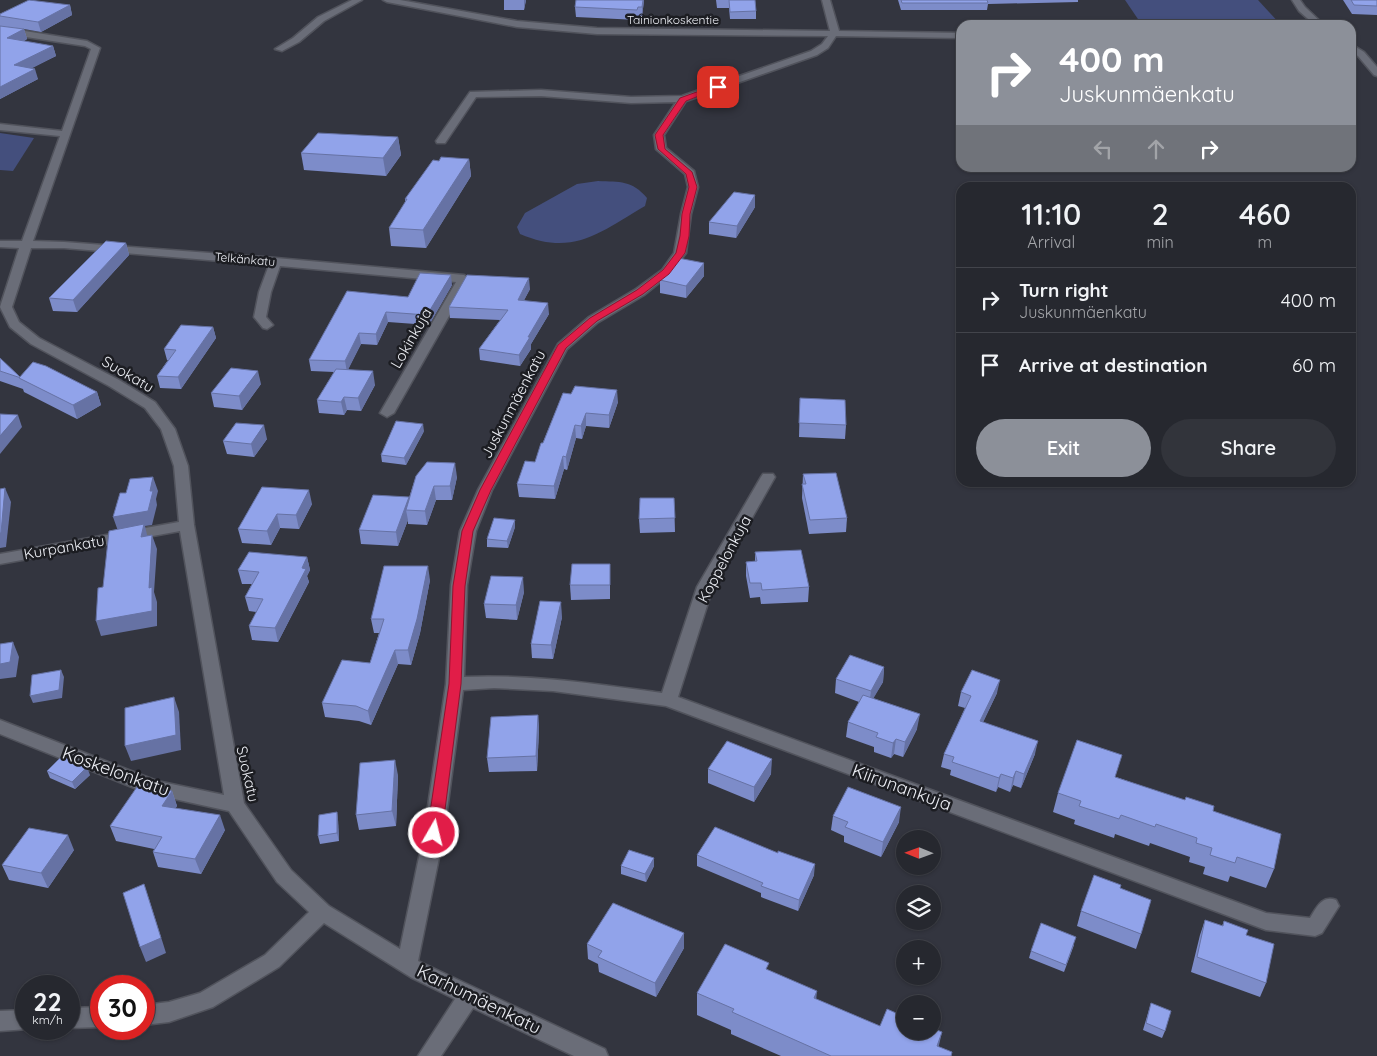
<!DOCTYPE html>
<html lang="en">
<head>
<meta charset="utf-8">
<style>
  body { margin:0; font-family:Quicksand,sans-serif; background:#32343b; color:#f1f3f6; height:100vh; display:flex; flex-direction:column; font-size:19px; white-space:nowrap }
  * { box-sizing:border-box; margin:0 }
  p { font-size:16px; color:#a4a6aa }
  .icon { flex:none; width:28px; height:28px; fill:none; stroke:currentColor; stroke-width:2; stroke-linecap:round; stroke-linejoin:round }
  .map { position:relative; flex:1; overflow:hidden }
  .details { position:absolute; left:956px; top:182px; width:400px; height:305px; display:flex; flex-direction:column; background:#26282f; border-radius:15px; box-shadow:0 1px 4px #0004,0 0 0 1px #42444b }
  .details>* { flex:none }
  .guide { position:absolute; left:956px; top:20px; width:400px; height:152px; border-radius:15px; box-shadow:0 1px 4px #0004,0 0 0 1px #42444b; background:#8c9099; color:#fff; overflow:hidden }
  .needle { width:32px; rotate:271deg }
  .tools { position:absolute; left:896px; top:830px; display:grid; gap:10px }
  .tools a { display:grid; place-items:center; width:45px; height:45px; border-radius:50%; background:#26282f; box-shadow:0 1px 4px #0004,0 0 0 1px #42444b; font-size:25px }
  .speed { position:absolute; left:15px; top:975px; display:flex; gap:10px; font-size:25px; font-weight:700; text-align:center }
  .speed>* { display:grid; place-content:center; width:65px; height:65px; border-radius:50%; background:#26282f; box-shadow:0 1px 4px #0004,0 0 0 1px #42444b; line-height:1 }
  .speed small { font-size:12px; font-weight:400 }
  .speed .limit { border:8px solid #d22; background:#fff; color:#111 }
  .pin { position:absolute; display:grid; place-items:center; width:42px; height:42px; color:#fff; margin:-21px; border-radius:10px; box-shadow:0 2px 8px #0006 }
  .me { position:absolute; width:55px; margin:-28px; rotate:8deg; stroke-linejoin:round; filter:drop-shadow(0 0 4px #0008) }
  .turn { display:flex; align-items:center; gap:18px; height:105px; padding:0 20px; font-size:22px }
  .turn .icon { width:65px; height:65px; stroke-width:2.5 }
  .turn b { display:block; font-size:35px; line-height:42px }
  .lanes { display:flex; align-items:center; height:48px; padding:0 20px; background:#0003; justify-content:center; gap:25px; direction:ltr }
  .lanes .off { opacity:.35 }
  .eta { display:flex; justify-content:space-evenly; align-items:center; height:85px; text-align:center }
  .eta b { font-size:30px; font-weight:600; line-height:35px }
  .cta { display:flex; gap:10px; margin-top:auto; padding:10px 20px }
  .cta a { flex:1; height:58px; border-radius:30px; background:#8c9099; color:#fff; font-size:20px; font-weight:600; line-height:58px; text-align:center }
  .cta a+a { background:#32343b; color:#f1f3f6 }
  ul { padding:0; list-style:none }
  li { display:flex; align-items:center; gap:15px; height:65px; padding:0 20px; border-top:1px solid #42444b }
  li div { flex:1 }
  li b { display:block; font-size:19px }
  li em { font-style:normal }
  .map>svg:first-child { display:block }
  .green { fill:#444f7d }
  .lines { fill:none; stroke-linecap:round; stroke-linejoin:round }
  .minor-casing { stroke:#51535c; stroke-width:3 }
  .minor { fill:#6a6d78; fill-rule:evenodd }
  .wall { fill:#7d8cc9 }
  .shaded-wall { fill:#6672a4 }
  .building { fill:#91a3ea; stroke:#6672a4 }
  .route { fill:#e11d48; stroke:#92132f }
  .labels { text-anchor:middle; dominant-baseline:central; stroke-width:5; stroke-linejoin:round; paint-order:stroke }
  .far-street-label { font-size:12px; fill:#eceef4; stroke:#1c1d22 }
  .street-label { font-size:15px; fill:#eceef4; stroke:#1c1d22 }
  .near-street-label { font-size:18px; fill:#eceef4; stroke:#1c1d22 }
</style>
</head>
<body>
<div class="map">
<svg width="1377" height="1056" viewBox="0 0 1377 1056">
  <rect width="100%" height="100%" fill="#33353f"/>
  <g class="green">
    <path d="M1125,0H1258L1281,25H1142Z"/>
    <path d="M0,133L34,138L13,171L0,170Z"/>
    <path d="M598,181C620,182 632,180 647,198L645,206C600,232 574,257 520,234L517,227L525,213L577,184Z"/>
  </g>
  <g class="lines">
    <defs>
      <g id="minor">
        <path d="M352,0H362L324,21L299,42L282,51L275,49L293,38L318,17Z"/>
        <path d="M383,0H400L517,21L597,28L830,31L822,0H830L839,31L961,33V38L836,36L828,48L817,55L686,101L664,135L666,148L694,171L698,187L691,214L686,253L670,274L644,295L597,323L567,349L492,490L476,531L467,585L464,677C530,674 596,684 662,693L697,587L761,477L763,474H773L775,477L713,587L678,697L1266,913L1310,918C1317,907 1322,895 1336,900L1339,906L1322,933L1315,936L1266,930L666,706L553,691L494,688L463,690L444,833L418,961L605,1049L608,1056H574L473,1008L441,1056H418L455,999L412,978L324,923L279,967L213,1007L169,1022L144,1025V1005L169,1002L200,993L265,955L309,912L277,882L229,811L147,793L0,734V720L157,781L224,795L180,531L0,564V554L179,522L174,466L161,429L145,408L109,386L31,344L10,327L0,307L19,248L0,247V241H22L60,136L0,130V124L62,131L91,49L85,46L0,33V27L87,41L100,48L33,241L64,242L276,258L464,275L470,279L394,413L387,417L380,413L456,282L280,266L271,292L266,317L273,325L267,329L263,328L254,317L259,292L269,265L64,248H31L12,307L19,322L39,338L119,380L155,402L175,429L188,466L194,525L244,803L291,870L329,906L400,949L424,833L446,684L451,585L460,531L478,490L558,344L589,317L636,289L662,270L674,253L681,214L688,187L685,174L656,149L654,135L676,102L631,103L541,96L476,97L445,143H437L436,141L470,92L541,90L631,97L682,96L811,51L822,44L828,36L597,34L517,27L387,2Z"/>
        <path d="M1292,0H1300L1305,7L1324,25H1315L1299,11Z"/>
        <path d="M1351,44L1364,52L1377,67V76L1374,75L1358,56L1351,51Z"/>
        <path d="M101,1007V1027L69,1028V1008Z"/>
        <path d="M26,1010V1029H28L0,1031V1011Z"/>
      </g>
    </defs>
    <use href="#minor" class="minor-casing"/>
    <use href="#minor" class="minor"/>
  </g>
  <g class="wall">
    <path d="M504,0H526L524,10H504Z"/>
    <path d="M576,0H644L642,17H638V20L576,17L575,7Z"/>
    <path d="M716,0H755L756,11V19H730L729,8H717Z"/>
    <path d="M898,0H1078V2L988,4L987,10H901Z"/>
    <path d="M1343,0H1377V15L1352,14Z"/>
    <path d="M70,5L72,15L41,32L24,29L27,39L24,41L53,46L56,56L31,68L38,79L0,99V14Z"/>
    <path d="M398,137L401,155L386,176L304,170L301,153Z"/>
    <path d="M469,159L471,176L426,248L391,246L389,228L405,203V199L439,161Z"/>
    <path d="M755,195V207L736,238L709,234V222Z"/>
    <path d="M126,243L129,255L77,312L53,311L49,298Z"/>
    <path d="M704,263V276L686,298L660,293V280Z"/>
    <path d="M452,285L429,325L388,322L377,345L361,344L348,369L375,385L361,411L347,410L344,415L319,413L317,400L334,372L311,371L309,360L408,297Z"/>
    <path d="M530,289L524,300L549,314L531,344V349L520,366L480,360L479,349L500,320L450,318L449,307Z"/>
    <path d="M213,327L216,338L181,389L160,388L157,376L168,360H167L164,349Z"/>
    <path d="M0,358L20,377L97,392L101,405L77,419L24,392L23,389L0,381Z"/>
    <path d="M261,384L242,410L214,407L211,393Z"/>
    <path d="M563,393L618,402L609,428L586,426L582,439L576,438L567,470L564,469L555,499L519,497L517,484L535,462Z"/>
    <path d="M800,398L846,425L845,439L799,437Z"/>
    <path d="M424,431L406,465L382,462L381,455Z"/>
    <path d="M267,439L254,457L227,454L223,441Z"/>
    <path d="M803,474L847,518L846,532L809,534L802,498Z"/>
    <path d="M416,476L457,477L452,500H436L427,525L408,524V520L398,546L361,544L359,530L409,497V498Z"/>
    <path d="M262,487L312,504L299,529L280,528L271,545L242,543L238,529Z"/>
    <path d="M674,498L675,532L640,533L639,519Z"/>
    <path d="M515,527L508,548L487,547V539Z"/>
    <path d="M755,552L809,587L808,602L761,604L760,597L750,598L746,576V562L755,561Z"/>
    <path d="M307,557L310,570L307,576L309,582L278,642L252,640L249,626L257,612L249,611L245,597L252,584H242L238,570Z"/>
    <path d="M610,578V599L571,600L570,585Z"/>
    <path d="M430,580L420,633L411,665L398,664L371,725L359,721L325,717L322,703L370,663L379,633H374L371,619Z"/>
    <path d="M524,592L517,620L486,618L484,604Z"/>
    <path d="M562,617L553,659L532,658L531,644Z"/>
    <path d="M884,667L883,682L873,698L917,729L903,757L894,754L891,758L874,752V747L846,737L848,722L859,702L835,693L836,679Z"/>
    <path d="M961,692L997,693L983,722L1035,754L1021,788L1013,785L1010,792L998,787L996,792L950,775L951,770L941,767L944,754L965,708L958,706Z"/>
    <path d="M538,715L539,730L537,771L489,772L487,758Z"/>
    <path d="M708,769L771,774L754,802L708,783Z"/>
    <path d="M47,771L90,775L75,789L50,778Z"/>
    <path d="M398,775L396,826L359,830L356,815Z"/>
    <path d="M1116,777L1213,811L1274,869L1266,888L1230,876L1228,882L1203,874L1205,867L1189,862L1190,857L1150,843L1149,846L1115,834L1114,838L1074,824L1075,820L1053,812L1058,793Z"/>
    <path d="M172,791L177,806L175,808L225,830L201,874L158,867L153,852L154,849L116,841L110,826Z"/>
    <path d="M337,812L338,820L339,841L320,844L318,836Z"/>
    <path d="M833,816L899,822L881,857L844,842V836L831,830Z"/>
    <path d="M74,850L48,888L9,880L2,865Z"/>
    <path d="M697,855L814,875L798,911L761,897V893L697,866Z"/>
    <path d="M621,866H654L646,882L621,874Z"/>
    <path d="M1081,911L1141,934L1136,949L1077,926Z"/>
    <path d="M1205,920L1222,926L1224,921L1266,983L1260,997L1191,972L1200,935Z"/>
    <path d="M684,933V948L656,997L599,972L598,964L588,959L587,944Z"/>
    <path d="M1074,945L1064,972L1029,958L1031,951Z"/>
    <path d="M769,970L816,999L880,1026L939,1047L952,1052L951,1056H781L731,1034V1030L697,1015V993Z"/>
    <path d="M1151,1003L1165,1031L1162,1038L1143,1030Z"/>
  </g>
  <g class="shaded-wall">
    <path d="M524,0H526L524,10Z"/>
    <path d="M643,0H644L642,17V7Z"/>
    <path d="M70,5L72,15L41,32L38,22Z"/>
    <path d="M24,29L27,39L10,48L7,38Z"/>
    <path d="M53,46L56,56L17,76L14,65Z"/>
    <path d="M35,69L38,79L0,99V87Z"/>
    <path d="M398,137L401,155L386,176L383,158Z"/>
    <path d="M469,159L471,176L426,248L423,230Z"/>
    <path d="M755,195V207L736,238L737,226Z"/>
    <path d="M126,243L129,255L77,312L73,300Z"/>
    <path d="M704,263V276L686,298V286Z"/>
    <path d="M451,275L452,285L429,325L427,315Z"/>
    <path d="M529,278L530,289L519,310L518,300Z"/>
    <path d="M548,303L549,314L531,344V349L520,366L519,355L528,337Z"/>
    <path d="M386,312L388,322L377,345L376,334Z"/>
    <path d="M213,327L216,338L181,389L178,377Z"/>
    <path d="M359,333L361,344L347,372L345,361Z"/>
    <path d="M258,371L261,384L242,410L239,396Z"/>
    <path d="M373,371L375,385L361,411L358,398Z"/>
    <path d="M617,390L618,402L609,428V415Z"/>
    <path d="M97,392L101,405L77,419L73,405Z"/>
    <path d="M344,397L347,410L344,415L341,402Z"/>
    <path d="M586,413V426L582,439L581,426Z"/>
    <path d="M18,415L22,427L0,454V436Z"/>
    <path d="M423,424L424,431L406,465L404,458Z"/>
    <path d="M264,425L267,439L254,457L251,444Z"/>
    <path d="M575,425L576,438L567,470L566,457Z"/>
    <path d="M563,456L564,469L555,499L554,486Z"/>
    <path d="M455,463L457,477L452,500L450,486Z"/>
    <path d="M153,477L158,491L156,499L157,505L152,525L145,526L148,539L118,531L113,517L150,491Z"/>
    <path d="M434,486L436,500L427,525L425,511Z"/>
    <path d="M5,488L11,502L6,547L0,548V533Z"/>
    <path d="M309,490L312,504L299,529L296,515Z"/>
    <path d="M409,497L411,510H406L408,520L398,546L396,532Z"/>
    <path d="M277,514L280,528L271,545L267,531Z"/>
    <path d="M515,520V527L508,548L507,541Z"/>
    <path d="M152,535L157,549L154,592L157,602V626L101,636L96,621L149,588Z"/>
    <path d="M307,557L310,570L307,576L309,582L278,642L275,628Z"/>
    <path d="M428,566L430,580L420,633L411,665L408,650Z"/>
    <path d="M523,577L524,592L517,620L516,605Z"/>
    <path d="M561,602L562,617L553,659L551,645Z"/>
    <path d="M13,642L19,657L16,677L0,679V664Z"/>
    <path d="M395,650L398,664L371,725L368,711Z"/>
    <path d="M884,667L883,682L869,706L871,691Z"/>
    <path d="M61,670L64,677L62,698L33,703L30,696Z"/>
    <path d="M1000,680L997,693L977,735L980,721Z"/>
    <path d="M174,697L179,712L181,750L131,761L125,746Z"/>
    <path d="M920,714L917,729L903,757L905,742Z"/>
    <path d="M538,715L539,730L537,771L536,756Z"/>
    <path d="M896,739L894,754L891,758L893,743Z"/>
    <path d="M1038,741L1035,754L1021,788L1024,774Z"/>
    <path d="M772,759L771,774L754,802V787Z"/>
    <path d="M395,760L398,775L396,826L392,811Z"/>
    <path d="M87,767L90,775L75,789L72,782Z"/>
    <path d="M1016,771L1013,785L1010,792L1013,778Z"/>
    <path d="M1001,774L998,787L996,792L999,778Z"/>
    <path d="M172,791L177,806L167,821L162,806Z"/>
    <path d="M901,807L899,822L881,857L883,842Z"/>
    <path d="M337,812L338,820L339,841L337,833Z"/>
    <path d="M220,815L225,830L201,874L195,859Z"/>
    <path d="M68,835L74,850L48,888L41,873Z"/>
    <path d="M654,858V866L646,882L645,874Z"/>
    <path d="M815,864L814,875L798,911L799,900Z"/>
    <path d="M144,884L149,899L166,953L146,962L140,947Z"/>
    <path d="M684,933V948L656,997L655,983Z"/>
    <path d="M817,991L815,1012L814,998Z"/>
    <path d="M942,1032L937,1054V1046Z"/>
  </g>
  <g class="building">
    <path d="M29,0L70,5L38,22L0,16V14Z"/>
    <path d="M576,0H643L642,7H638L637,10L575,7Z"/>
    <path d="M729,0H755L756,11L730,12Z"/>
    <path d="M901,0H987L988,3H902Z"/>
    <path d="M1351,0H1377V6L1354,5Z"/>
    <path d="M0,26L24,29L7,38L53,46L14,65L35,69L0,87Z"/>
    <path d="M318,133L398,137L383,158L301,153Z"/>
    <path d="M441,157L469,159L423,230L389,228L407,199H405L433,160L439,161Z"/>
    <path d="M734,192L755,195L737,226L709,222Z"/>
    <path d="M106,241L126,243L73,300L49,298Z"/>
    <path d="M678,258L704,263L686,286L660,280Z"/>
    <path d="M420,273L451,275L427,315L386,312L376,334L359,333L345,361L309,360L347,291L408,297Z"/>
    <path d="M467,275L529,278L518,300L548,303L528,337H530L519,355L479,349L508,310L449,307Z"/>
    <path d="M181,325L213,327L178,377L157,376L176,350L164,349Z"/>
    <path d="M0,358L21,378L0,371Z"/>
    <path d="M33,362L46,366L97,392L73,405L19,378Z"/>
    <path d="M231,368L258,371L239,396L211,393Z"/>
    <path d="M336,369L373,371L358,398L344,397L341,402L317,400Z"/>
    <path d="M575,386L617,390L609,415L586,413L581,426L575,425L566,457L563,456L554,486L517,484L525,461L535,462L541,443H543L563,393L571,394Z"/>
    <path d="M800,398L845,400L846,425L799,423Z"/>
    <path d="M0,414L18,415L0,436Z"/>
    <path d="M396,421L423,424L404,458L381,455Z"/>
    <path d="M236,423L264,425L251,444L223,441Z"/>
    <path d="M427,462L455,463L450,486H434L425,511L406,510L416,476Z"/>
    <path d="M836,473L847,518L810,520L802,484H806L803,474Z"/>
    <path d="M153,477L150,491H153L148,511L113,517L120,493H126L130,479Z"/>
    <path d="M262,487L309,490L296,515L277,514L267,531L238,529Z"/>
    <path d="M5,488L1,533H0V489Z"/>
    <path d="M373,495L409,497L396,532L359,530Z"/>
    <path d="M640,498H674L675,518L639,519Z"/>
    <path d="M494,518L515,520L507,541L487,539Z"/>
    <path d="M144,524L141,537L152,535L149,588L152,587V611L96,621L98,588L103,587L109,531Z"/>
    <path d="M801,550L809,587L762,590L761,583H750L746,562L757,561L755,552Z"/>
    <path d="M249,552L307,557L302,568L306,569L275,628L249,626L263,599L245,597L259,572L238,570Z"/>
    <path d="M572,564H610V585H570Z"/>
    <path d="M384,566H428L417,619L408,650H395L368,711L356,706L322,703L342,660L370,663L384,619H371Z"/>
    <path d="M491,576L523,577L516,605L484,604Z"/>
    <path d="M540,601L561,602L551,645L531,644Z"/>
    <path d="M13,642L10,662L0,664V644Z"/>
    <path d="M850,655L884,667L871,691L836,679Z"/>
    <path d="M61,670L59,690L30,696L32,675Z"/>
    <path d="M972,670L1000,680L980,721L1038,741L1024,774L1016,771L1013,778L1001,774L999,778L952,762L954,757L944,754L971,696L961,692Z"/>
    <path d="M863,695L920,714L905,742L896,739L893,743L876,737L878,733L848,722Z"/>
    <path d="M174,697L176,735L125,746V708Z"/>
    <path d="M538,715L536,756L487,758L491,717Z"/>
    <path d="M1077,740L1122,755L1115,777L1185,800L1186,797L1214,806L1213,811L1281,834L1274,869L1237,857L1235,863L1210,855L1212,848L1196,843L1197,838L1156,824L1155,827L1121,815L1119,819L1079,806L1081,801L1058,793Z"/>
    <path d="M727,741L772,759L754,787L708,769Z"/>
    <path d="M62,756L87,767L72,782L47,771Z"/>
    <path d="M395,760L392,811L356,815L360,763Z"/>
    <path d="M139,784L172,791L162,806L220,815L195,859L153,852L162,837L110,826Z"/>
    <path d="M848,787L901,807L883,842L845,827L848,822L833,816Z"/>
    <path d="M337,812V833L318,836L319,815Z"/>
    <path d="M715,827L778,853V851L815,864L799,900L761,886L763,883L697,855Z"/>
    <path d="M29,828L68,835L41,873L2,865Z"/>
    <path d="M629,850L654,858L645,874L621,866Z"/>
    <path d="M1094,875L1121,885L1120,888L1151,900L1141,934L1081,911Z"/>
    <path d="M144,884L161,938L140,947L123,893Z"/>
    <path d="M613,903L684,933L655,983L598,957L602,951L587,944Z"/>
    <path d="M1205,920L1223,926L1224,921L1248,930L1246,935L1274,944L1266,983L1197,957Z"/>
    <path d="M1041,923L1076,937L1066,965L1031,951Z"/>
    <path d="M725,944L769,963L766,969L817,991L814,998L880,1026L887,1009L905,1017V1031H932V1028L942,1032L937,1046L952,1052L951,1056H831L732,1012L734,1009L697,993Z"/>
    <path d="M1151,1003L1171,1011L1165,1031L1146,1023Z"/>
  </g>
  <path class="route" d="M716,85L722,87L686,101L663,135L665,149L692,172L697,187L690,214L689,236L685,253L669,274L643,294L597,321L566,348L491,490L473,531L465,586L461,684L442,833L439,837L434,838L429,837L427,833L449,684L453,586L462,531L480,490L558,345L590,318L637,290L663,270L676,253L680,236L682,214L689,187L686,174L658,149L655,135L680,98Z"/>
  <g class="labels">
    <g class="far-street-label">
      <text x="673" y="19">Tainionkoskentie</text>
      <text transform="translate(245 259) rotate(5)">Telkänkatu</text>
    </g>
    <g class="street-label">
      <text transform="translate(411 338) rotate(-60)">Lokinkuja</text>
      <text transform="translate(128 374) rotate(30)">Suokatu</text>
      <text transform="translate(513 404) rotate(-62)">Juskunmäenkatu</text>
      <text transform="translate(64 547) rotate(-10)">Kurpankatu</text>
      <text transform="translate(724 559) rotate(-62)">Koppelonkuja</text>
      <text transform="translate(248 774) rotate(77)">Suokatu</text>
    </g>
    <g class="near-street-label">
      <text transform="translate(116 771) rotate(20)">Koskelonkatu</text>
      <text transform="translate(902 787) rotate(20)">Kiirunankuja</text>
      <text transform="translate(479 999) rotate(26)">Karhumäenkatu</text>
    </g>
  </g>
</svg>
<div class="tools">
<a><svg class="needle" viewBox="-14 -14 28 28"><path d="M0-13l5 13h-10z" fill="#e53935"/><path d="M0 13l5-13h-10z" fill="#a4a6aa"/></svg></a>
<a><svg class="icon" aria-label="layers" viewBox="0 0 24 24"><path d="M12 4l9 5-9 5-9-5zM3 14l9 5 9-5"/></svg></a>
<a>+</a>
<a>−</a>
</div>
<div class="speed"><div>22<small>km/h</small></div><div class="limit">30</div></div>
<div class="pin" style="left:718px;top:87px;background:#d93025"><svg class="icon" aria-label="arrive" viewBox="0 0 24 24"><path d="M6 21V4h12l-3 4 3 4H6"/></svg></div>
<svg class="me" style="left:434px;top:833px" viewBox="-20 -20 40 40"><circle r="17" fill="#e11d48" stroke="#fff" stroke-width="3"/><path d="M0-11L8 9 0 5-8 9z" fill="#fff"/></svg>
<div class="guide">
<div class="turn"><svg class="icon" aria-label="right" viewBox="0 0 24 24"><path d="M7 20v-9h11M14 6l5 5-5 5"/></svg><div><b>400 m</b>Juskunmäenkatu</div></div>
<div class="lanes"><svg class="icon off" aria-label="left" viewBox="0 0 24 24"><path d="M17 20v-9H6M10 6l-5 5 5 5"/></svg><svg class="icon off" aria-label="ahead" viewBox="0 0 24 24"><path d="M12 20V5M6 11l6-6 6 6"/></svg><svg class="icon" aria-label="right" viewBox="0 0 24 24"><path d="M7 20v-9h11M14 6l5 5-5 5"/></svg></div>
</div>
<section class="details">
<div class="eta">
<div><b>11:10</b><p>Arrival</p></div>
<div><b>2</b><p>min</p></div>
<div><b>460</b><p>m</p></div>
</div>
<ul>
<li><svg class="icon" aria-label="right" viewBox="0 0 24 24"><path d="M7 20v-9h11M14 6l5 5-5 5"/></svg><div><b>Turn right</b><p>Juskunmäenkatu</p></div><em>400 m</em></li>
<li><svg class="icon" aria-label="arrive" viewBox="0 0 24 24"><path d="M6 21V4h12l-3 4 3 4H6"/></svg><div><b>Arrive at destination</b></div><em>60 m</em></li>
</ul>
<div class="cta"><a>Exit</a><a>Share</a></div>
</section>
</div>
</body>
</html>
